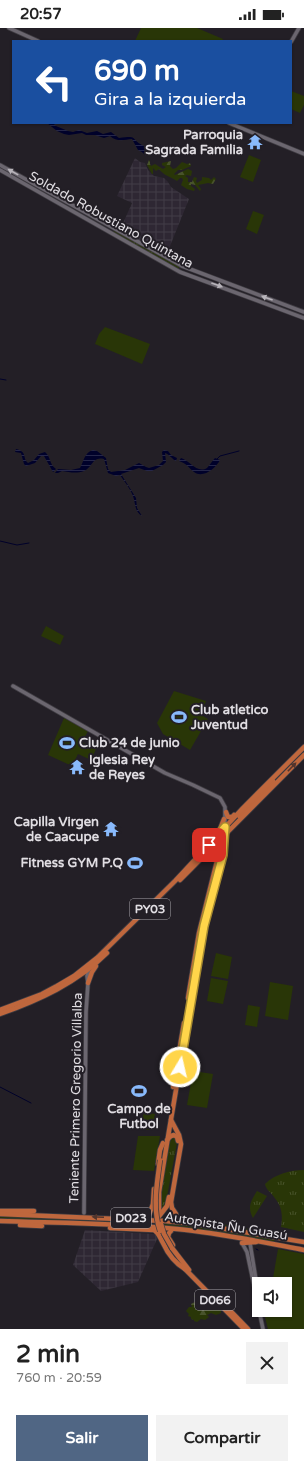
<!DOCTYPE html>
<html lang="es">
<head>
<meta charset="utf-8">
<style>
  body { margin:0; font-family:"Varela Round",sans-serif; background:#f2f2f2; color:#222; height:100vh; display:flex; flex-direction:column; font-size:15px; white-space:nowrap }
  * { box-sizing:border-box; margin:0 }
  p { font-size:13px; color:#767676 }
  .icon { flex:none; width:22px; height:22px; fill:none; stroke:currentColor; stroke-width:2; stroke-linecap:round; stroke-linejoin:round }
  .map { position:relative; height:1301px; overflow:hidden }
  .details { display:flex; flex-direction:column; background:#fff; flex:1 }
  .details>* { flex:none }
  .hud { position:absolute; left:12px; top:12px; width:280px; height:84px; border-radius:0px; box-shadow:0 1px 3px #0004; background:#1a4fa0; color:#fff; overflow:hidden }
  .tools { position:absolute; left:252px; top:1249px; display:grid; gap:8px }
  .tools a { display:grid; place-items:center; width:40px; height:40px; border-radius:0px; background:#fff; box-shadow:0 1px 3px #0004; font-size:20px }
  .pin { position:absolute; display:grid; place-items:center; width:34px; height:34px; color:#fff; margin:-17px; border-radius:8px; box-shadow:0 2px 6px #0006 }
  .me { position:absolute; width:44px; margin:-22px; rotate:9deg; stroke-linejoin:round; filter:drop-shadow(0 0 3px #0008) }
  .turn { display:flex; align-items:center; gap:14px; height:84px; padding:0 16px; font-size:18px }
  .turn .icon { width:52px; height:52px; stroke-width:2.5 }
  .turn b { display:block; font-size:28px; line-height:34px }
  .round { display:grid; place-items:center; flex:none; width:42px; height:42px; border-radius:0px; background:#f2f2f2 }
  .overview { display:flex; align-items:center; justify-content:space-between; height:68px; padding:0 16px }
  h1 { font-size:24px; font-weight:700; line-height:30px }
  .action { display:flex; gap:8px; margin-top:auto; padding:8px 16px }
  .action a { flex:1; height:46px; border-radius:0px; background:#506684; color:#fff; font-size:16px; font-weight:700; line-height:46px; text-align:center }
  .action a+a { background:#f2f2f2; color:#222 }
  .status { display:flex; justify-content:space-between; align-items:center; height:28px; padding:0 20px; background:#fff; direction:ltr }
  .status svg { height:11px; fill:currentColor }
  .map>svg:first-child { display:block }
  .industrial { fill:url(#industrial-grid) }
  .grass { fill:url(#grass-tufts) }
  .forest { fill:url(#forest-firs) }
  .park { fill:#293607 }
  .water { fill:url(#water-rules) }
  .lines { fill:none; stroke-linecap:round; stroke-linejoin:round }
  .stream { stroke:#00012a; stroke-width:1 }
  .highway-tunnel { stroke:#403c42; stroke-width:4.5; stroke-dasharray:4.5 2; stroke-linecap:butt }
  .secondary-casing { stroke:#3f3c42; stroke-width:5 }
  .highway-casing { stroke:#3f3c42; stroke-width:6 }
  .secondary { stroke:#6b666f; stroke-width:3.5 }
  .highway { stroke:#bf673d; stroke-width:4.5 }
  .highway-bridge-casing { stroke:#3f3c42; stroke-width:6; stroke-linecap:butt }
  .highway-bridge { stroke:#bf673d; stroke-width:4.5 }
  .oneway { fill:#b8b4ba }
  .oneway2 { fill:#52352d }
  .route-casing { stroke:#a68a30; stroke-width:10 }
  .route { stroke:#ffd54a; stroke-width:7 }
  .labels { text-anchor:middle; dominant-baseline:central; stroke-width:4; stroke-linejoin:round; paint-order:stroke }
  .shield { fill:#231f26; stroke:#a8a5aa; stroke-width:1 }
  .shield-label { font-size:12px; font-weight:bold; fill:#e1dee3 }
  .poi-label { font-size:13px; font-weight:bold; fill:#e1dee3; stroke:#231f26; text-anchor:end }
  .street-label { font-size:13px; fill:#e1dee3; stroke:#231f26 }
</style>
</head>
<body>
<div class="status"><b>20:57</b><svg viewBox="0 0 49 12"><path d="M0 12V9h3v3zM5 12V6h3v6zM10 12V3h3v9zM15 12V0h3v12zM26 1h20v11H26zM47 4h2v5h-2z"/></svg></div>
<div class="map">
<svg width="304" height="1301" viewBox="0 0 304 1301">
  <defs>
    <pattern id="industrial-grid" width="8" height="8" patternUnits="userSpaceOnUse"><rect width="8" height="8" fill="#2e2733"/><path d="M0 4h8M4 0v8" fill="none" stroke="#423c47"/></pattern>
    <pattern id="grass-tufts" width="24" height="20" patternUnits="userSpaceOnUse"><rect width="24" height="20" fill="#293607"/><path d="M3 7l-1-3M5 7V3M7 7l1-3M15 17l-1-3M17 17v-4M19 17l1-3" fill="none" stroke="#48532b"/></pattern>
    <pattern id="forest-firs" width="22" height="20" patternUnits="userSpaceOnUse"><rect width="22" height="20" fill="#293607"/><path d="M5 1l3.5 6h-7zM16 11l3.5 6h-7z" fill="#48532b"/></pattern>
    <pattern id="water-rules" width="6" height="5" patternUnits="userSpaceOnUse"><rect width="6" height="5" fill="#00012a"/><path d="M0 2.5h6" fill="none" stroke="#252649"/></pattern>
  </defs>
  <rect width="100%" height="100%" fill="#231f26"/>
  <g class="industrial">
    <path d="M135,130L140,134L145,135L148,142L154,148L164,150L168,154L171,159L189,171L166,228L120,202L132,175L117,168Z"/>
    <path d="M85,1202L154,1206L156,1207L157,1211L138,1254L101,1263L73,1237Z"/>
  </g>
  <g class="grass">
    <path d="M114,202L179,238V240L178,241L113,205Z"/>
    <path d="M174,1108L177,1115L166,1174L165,1179L161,1183V1159L169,1111Z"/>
    <path d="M304,1142V1204L281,1199C283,1188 282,1178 274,1169C271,1164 266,1162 265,1156C275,1146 291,1142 304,1142Z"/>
    <path d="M257,1163L267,1168L253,1190C247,1179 251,1173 257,1163Z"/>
    <path d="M0,1188L135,1192V1196L0,1192Z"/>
    <path d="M171,1188H178L276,1206L275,1207L162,1191V1190Z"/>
    <path d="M163,1194L193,1197L275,1210L274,1214L164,1198Z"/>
  </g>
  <g class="forest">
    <path d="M149,132L150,133V136L151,138L155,136L163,141L166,139L162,137V135L171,133L170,138L173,141L176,140L182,134L187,136L190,135L191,138L182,142H178L174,146L175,147L188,141L192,143L191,148L187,147L185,148L188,150V154H192L194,149L197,150L196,153L197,155L202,152V149L209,150L211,152L214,149L216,151L213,156L208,155L198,157L201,161L200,163L195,157L191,156V158L195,161L194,163L187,161L181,157L183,152L182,150H180L177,153C171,149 163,147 159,141L156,143L153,140V146H152L147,137Z"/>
    <path d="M198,1265L202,1267L203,1269L206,1266L212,1270L209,1272L214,1273L216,1276V1277L217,1280L215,1282L221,1281V1285L216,1287L211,1285L207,1287L209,1289L205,1292L201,1291L197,1294L194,1293V1292L191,1291V1289L188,1288L189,1286L186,1283L189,1279H192L191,1276L195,1274L196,1270L194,1268Z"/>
  </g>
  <g class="park">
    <path d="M141,0H197L223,11L222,13H135Z"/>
    <path d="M291,63L304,68V77L300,85L291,81Z"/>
    <path d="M249,127L261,132L253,154L240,149Z"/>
    <path d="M253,183L264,187L257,206L246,201Z"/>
    <path d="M105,299L150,316L142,336L95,316L99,306Z"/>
    <path d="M46,598L64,608L60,617L41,608Z"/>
    <path d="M174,663L206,673L201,687L208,691L190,722L163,706L157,695Z"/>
    <path d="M64,690L88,703L82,714L96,721L91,732L78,726L72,738L48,727Z"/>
    <path d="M216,925L232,929L228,951L211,948Z"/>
    <path d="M211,950L228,953L223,976L207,973Z"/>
    <path d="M270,954L293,958L288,992L265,988Z"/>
    <path d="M248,977L260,979L257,999L245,997Z"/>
    <path d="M193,1043L213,1046L207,1080L187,1077Z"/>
    <path d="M144,1084L155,1086L152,1102L140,1101Z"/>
    <path d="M138,1108H160L154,1143L133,1142Z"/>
    <path d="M278,1221L304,1226V1301H268L265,1289L267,1282H285V1256H272Z"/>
  </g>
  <g class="water">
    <path d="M47,95H53L56,98L68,103L73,104L79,102L87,105L97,103L103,106L111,104L119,110C140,107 129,111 144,118L147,124L146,128L142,124L138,122L132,111C124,112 116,114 110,108L104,110L95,107H86L82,105L69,107L64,106L57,103Z"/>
    <path d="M16,421C28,424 22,430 28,435L34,432L39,426L45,424C51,429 49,436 56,441L53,444L44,428H41L35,435L26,438L24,436L21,425L15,424Z"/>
    <path d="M93,422L97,423L106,430L108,441L111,444L125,442L139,435L146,439L149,440L159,437L163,433L162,424L164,422L168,423L171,427L177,430L176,433C172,431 170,427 165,425L166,434L163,437L152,443H147L139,440L121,446L136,470L137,480L142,488C134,483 136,476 133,468C130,460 124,453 120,447L116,448L108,445L104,431C92,428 93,439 84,443C76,446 69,444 62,443L58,445H55L58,441L71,442L80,440C84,433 84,425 93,422Z"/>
    <path d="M181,430C189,432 197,446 207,440C210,437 212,433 215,430L220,432C216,440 203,451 194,444C189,440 186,435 179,433Z"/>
  </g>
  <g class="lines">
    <g class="stream">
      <path d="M0,351L6,352"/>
      <path d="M217,431L220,428L239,423"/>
      <path d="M0,513L17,517L29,515"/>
      <path d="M71,798H75L80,797"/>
      <path d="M0,1059L31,1075"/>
      <path d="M256,1221L258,1222"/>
    </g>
    <path class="highway-tunnel" d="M224,806L237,791"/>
    <defs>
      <g id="secondary">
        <path d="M9,0L38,13"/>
        <path d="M291,14L299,0"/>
        <path d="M229,95L304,126"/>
        <path d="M0,137L182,238L304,284"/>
        <path d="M0,142L180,244L304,290"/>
        <path d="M13,658L165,745L193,757L220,770L225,779V799"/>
        <path d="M84,1185L86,984L88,955L87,948L89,941"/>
        <path d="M242,1215L247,1224L259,1281"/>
        <path d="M250,1215L256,1252L259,1259"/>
        <path d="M259,1282L263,1301"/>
        <path d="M263,1286V1282"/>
      </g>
      <g id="highway">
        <path d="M226,784L228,789H232L234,787"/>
        <path d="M239,788L273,753"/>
        <path d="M218,806L224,791"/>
        <path d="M217,827L221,811"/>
        <path d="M180,852L304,727"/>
        <path d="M88,955L92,944L96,938"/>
        <path d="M188,970L199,905L219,825"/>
        <path d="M0,982L42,966L57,958L74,948L98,929L175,853L243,780L304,719"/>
        <path d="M0,986C39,972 77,955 107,925"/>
        <path d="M173,1059L184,995"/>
        <path d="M171,1092L179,1107L181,1116L171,1174L172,1180L176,1186"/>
        <path d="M167,1112L171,1108L174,1107L177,1109L178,1113"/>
        <path d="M158,1136L160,1122L163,1115"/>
        <path d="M0,1183H34"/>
        <path d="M0,1186L165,1193L196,1196L304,1214"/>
        <path d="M149,1187L153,1176L154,1161"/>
        <path d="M160,1187L167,1178L169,1169"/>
        <path d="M159,1188V1164L169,1103L204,898L223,827L224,806"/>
        <path d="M0,1193C59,1195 119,1195 177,1201C220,1205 262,1214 304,1222"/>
        <path d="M20,1197L42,1198"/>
        <path d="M110,1200L154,1202C159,1205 160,1210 163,1215C168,1226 175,1235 185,1241"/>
        <path d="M171,1203L169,1205L168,1209L173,1217"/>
        <path d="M242,1215L256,1214"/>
        <path d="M172,1220L189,1242"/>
        <path d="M184,1240L244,1301"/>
        <path d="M219,1271L248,1301"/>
      </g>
    </defs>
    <use href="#secondary" class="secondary-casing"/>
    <use href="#highway" class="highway-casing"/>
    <use href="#secondary" class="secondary"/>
    <use href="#highway" class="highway"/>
    <defs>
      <g id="highway-bridge">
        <path d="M161,1196L164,1206L172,1220"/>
        <path d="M160,1203C152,1179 157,1156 160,1132"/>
      </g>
    </defs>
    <use href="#highway-bridge" class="highway-bridge-casing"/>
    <use href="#highway-bridge" class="highway-bridge"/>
  </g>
  <defs><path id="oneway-solid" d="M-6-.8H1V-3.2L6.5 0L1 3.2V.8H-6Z"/></defs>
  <g class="oneway">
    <use href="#oneway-solid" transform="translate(13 144) rotate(-151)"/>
    <use href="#oneway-solid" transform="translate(217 257) rotate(20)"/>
    <use href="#oneway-solid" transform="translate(267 270) rotate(-160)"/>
  </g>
  <g class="oneway2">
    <use href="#oneway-solid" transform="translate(292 739) rotate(-46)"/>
    <use href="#oneway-solid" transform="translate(98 1189) rotate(-178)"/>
  </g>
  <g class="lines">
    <defs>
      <path id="route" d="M180,1039L204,898L223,827L225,799L209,817"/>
    </defs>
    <use href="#route" class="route-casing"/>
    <use href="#route" class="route"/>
  </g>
  <defs>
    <symbol id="temple-bare" viewBox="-9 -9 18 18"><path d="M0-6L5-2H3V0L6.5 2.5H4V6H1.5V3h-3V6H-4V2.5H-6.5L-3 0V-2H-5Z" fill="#89bafc" stroke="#231f26" stroke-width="2.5" paint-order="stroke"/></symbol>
    <symbol id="stadium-bare" viewBox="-9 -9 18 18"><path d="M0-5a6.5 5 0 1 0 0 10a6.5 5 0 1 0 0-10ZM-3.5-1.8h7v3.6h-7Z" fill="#89bafc" stroke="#231f26" stroke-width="2.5" paint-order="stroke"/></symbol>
  </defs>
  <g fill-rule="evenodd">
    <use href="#temple-bare" x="244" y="103" width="22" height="22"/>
    <use href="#stadium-bare" x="168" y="678" width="22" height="22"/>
    <use href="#stadium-bare" x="56" y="704" width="22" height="22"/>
    <use href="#temple-bare" x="66" y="728" width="22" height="22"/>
    <use href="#temple-bare" x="100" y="790" width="22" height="22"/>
    <use href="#stadium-bare" x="124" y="824" width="22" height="22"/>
    <use href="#stadium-bare" x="128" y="1052" width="22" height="22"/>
  </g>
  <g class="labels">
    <g class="shield">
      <rect x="130" y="871" width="40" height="20" rx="3"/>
      <rect x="111" y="1180" width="40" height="20" rx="3"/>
      <rect x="195" y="1262" width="40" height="20" rx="3"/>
    </g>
    <g class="shield-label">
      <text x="150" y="881">PY03</text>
      <text x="131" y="1190">D023</text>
      <text x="215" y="1272">D066</text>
    </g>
    <g class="poi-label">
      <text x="243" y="107">Parroquia<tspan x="243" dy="15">Sagrada Familia</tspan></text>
      <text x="191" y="682" text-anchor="start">Club atletico<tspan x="191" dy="15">Juventud</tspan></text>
      <text x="79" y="715" text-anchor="start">Club 24 de junio</text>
      <text x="89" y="732" text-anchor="start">Iglesia Rey<tspan x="89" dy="15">de Reyes</tspan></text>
      <text x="99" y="794">Capilla Virgen<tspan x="99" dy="15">de Caacupe</tspan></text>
      <text x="123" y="835">Fitness GYM P.Q</text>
      <text x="139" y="1081" text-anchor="middle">Campo de<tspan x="139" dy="15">Futbol</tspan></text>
    </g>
    <g class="street-label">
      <text transform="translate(111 192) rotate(29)">Soldado Robustiano Quintana</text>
      <text transform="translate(76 1070) rotate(-89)">Teniente Primero Gregorio Villalba</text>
      <text transform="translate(226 1198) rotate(9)">Autopista Ñu Guasú</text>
    </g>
  </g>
</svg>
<div class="tools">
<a><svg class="icon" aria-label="sound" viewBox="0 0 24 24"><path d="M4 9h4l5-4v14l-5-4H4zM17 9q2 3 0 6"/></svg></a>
</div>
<div class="pin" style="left:209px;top:817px;background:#d93025"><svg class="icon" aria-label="arrive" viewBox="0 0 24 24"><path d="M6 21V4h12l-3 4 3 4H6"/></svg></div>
<svg class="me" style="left:180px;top:1039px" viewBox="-20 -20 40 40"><circle r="17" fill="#ffd54a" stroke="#fff" stroke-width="3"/><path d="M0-11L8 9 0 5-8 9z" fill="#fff"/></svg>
<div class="hud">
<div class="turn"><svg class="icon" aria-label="left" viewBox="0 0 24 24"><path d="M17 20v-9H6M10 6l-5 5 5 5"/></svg><div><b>690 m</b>Gira a la izquierda</div></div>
</div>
</div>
<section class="details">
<div class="overview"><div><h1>2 min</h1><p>760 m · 20:59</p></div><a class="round"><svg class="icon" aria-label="close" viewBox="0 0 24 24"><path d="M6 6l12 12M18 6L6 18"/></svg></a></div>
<div class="action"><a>Salir</a><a>Compartir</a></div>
</section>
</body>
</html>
